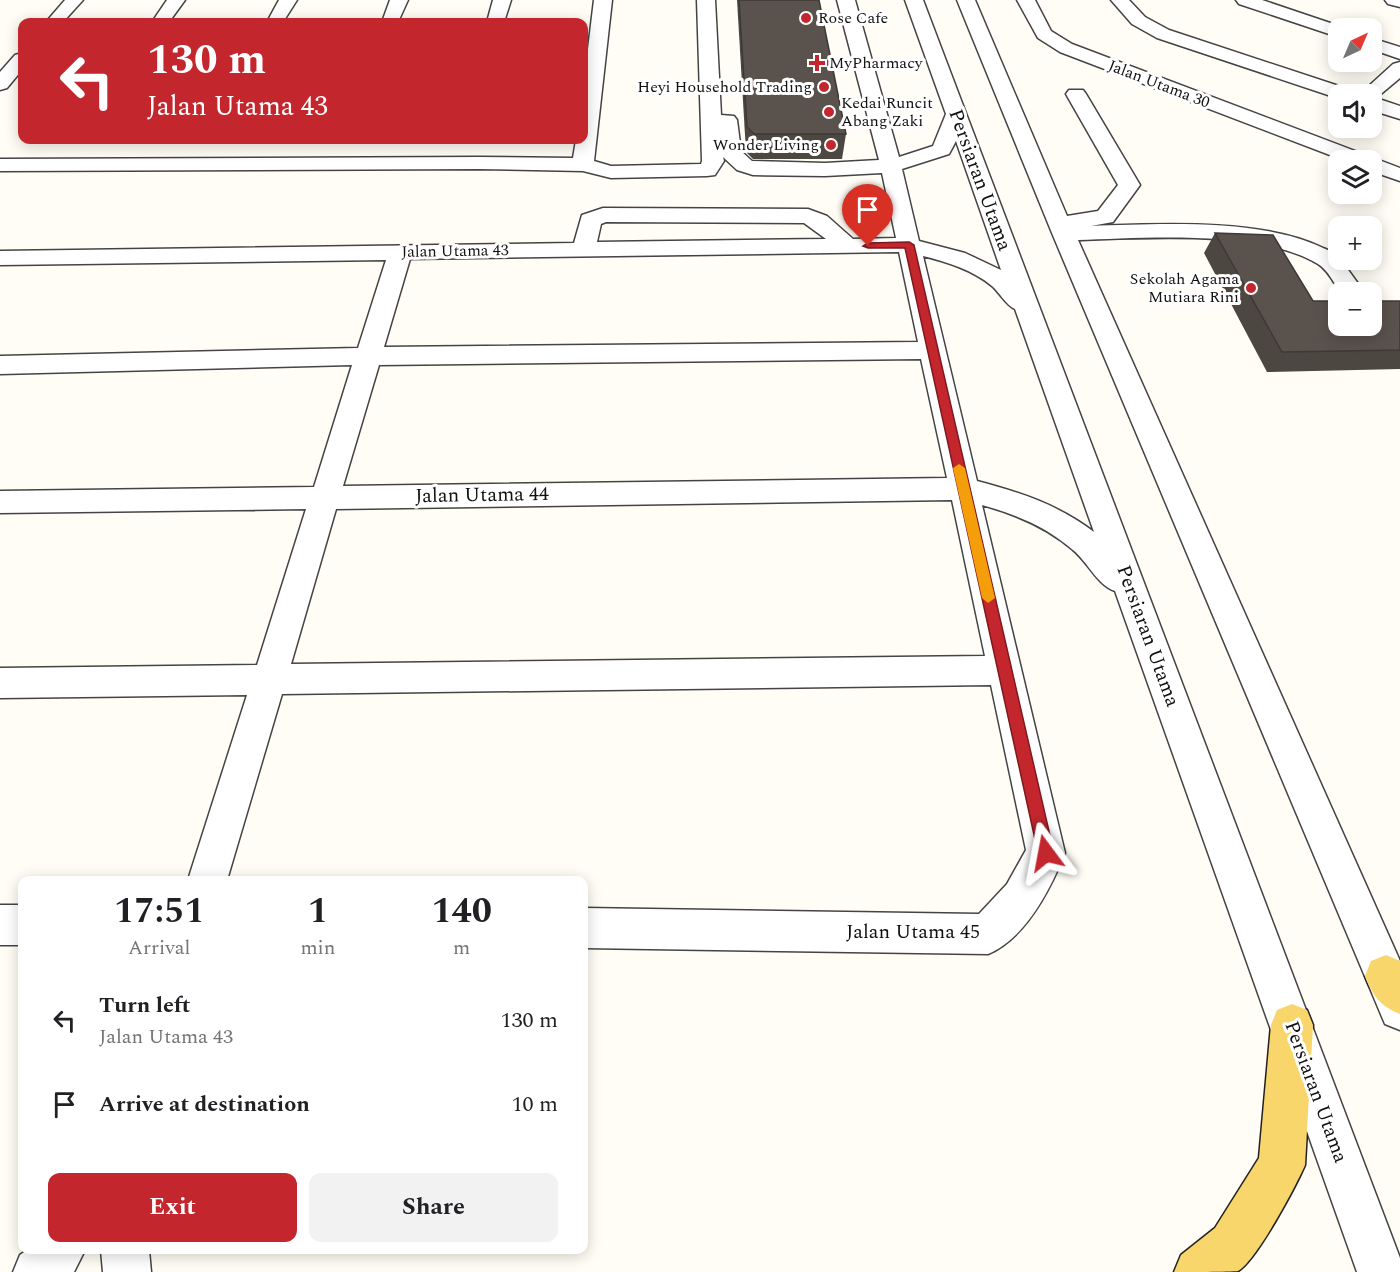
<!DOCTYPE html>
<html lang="en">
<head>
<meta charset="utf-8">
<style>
  body { margin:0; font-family:Spectral,serif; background:#f2f2f2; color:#202124; height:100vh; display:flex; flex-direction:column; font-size:22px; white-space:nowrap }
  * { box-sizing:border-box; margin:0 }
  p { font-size:20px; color:#757577 }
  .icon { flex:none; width:33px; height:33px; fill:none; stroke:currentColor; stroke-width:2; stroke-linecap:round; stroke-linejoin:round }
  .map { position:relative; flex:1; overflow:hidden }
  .sheet { position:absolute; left:18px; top:876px; width:570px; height:378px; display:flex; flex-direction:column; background:#fff; border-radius:12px; box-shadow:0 3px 15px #0003 }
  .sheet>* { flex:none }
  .guide { position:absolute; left:18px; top:18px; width:570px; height:126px; border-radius:12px; box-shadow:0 3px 15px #0003; background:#c4262e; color:#fff; overflow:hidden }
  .needle { width:39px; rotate:44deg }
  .tools { position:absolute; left:1328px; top:18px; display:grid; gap:12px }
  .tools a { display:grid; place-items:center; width:54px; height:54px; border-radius:12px; background:#fff; box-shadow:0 3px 15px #0003; font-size:30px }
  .pin { position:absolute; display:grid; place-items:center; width:51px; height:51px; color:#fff; margin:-62px -26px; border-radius:50% 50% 50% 0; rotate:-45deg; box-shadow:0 0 6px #0007 }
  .pin .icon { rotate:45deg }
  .me { position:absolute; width:66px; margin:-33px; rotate:347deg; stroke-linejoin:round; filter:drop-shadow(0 0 4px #0008) }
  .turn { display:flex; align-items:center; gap:21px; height:126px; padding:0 30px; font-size:27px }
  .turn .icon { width:78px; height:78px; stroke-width:2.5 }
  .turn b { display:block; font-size:42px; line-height:51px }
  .eta { display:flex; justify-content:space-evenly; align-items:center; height:102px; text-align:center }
  .eta b { font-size:36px; font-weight:700; line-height:42px }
  .button { display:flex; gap:12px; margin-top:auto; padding:12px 30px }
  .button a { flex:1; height:69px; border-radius:12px; background:#c4262e; color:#fff; font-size:24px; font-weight:700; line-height:69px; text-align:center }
  .button a+a { background:#f2f2f2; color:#202124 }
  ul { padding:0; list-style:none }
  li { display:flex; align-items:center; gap:18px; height:84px; padding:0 30px }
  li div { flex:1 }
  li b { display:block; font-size:22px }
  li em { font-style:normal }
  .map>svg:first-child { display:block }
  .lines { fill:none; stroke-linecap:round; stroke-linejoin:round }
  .minor-casing { stroke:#444; stroke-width:3 }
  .major-casing { stroke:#222; stroke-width:3 }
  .minor { fill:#fff; fill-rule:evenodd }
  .major { fill:#f9d66b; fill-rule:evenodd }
  .wall { fill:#4d4742 }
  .building { fill:#5a524d; stroke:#3f3936; stroke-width:1.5 }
  .route { fill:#c4262e; stroke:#7f191e; stroke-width:1.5 }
  .slow { fill:#f59e0b }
  .poi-dot { fill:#c4262e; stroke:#fff; stroke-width:2 }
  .labels { text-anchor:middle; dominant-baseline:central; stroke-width:6; stroke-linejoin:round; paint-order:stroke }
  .far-poi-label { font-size:16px; fill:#111; stroke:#fff; text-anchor:start }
  .far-street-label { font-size:16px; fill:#111; stroke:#fff }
  .street-label { font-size:20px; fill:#111; stroke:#fff }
</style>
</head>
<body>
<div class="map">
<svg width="1400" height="1272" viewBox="0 0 1400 1272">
  <rect width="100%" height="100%" fill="#fffdf5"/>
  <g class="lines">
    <defs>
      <g id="minor">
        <path d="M65,0H83L63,22H46Z"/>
        <path d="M167,0H185L169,22H152Z"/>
        <path d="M279,0H297L283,22H267Z"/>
        <path d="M390,0H408L398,22H382Z"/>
        <path d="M493,0H511L504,22H487Z"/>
        <path d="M594,0H612L594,161L611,166L701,164L702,161L697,0H715L721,115L734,116L737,120L741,151L752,161L825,163L879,160L837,0H855L899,157L933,146L946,114L905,0H923L1400,1258V1272H1357L1115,591C1097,585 1088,562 1073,550C1047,527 1015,514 982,505L1065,853C1050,890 1026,938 988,954L584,948V908L979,914L1007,884L1026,850L991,685L282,694L227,880H188L247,695L0,698V668L257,665L306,509L0,513V491L314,487L352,365L0,374V356L358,348L386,260L0,265V251L574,243L582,215L603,208L808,209L827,216L853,239L896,238L882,173L825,176L753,175L737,170L723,157L724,161L715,175L707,176L611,178L583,171L479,169L0,171V159L479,157L573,158L576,140H584V82ZM956,141L1001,270L965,253L919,241L902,169L949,154ZM606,222L804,223L826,239L597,242L601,224ZM899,252L918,342L384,347L410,259ZM923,256C947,262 973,270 992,286C1000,293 1006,305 1015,309L1094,532C1059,505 1019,492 977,481ZM921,359L947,478L343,486L379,365ZM952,500L985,656L291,664L336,509Z"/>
        <path d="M957,0H975L1067,216L1098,211L1118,185L1066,94L1069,90H1083L1086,94L1140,185L1113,222L1091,226C1158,224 1260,218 1321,247C1327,250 1336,252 1338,260H1341L1364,292H1340C1334,283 1328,270 1318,264C1261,229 1143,238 1078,240L1400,961V1030L1385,1024L1052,233Z"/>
        <path d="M1017,0H1035L1051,31L1072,44L1400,168V181L1371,171V160H1343L1060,52L1038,38Z"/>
        <path d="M1111,0H1129L1145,17L1169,30L1351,90L1354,94H1338L1337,98L1157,38L1132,24Z"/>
        <path d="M1236,0H1262L1345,28H1338V36L1332,35L1239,4Z"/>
        <path d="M1385,0H1400V7L1388,4Z"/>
        <path d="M1371,38L1400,47V59L1371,49Z"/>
        <path d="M22,53V70L7,88L0,90V72L15,55Z"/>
        <path d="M1400,62V78L1376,98L1400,106V119L1371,110V94H1360L1393,64Z"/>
        <rect x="0" y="905" width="22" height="40"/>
        <path d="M27,1250H85L74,1272H13L20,1255Z"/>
        <path d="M101,1250H149L151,1272H103Z"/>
      </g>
      <g id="major">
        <path d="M1386,955L1400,961V1014C1380,1006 1373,996 1365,976L1371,961Z"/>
        <path d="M1292,1004L1307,1010L1313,1025L1305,1165C1296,1186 1256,1261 1238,1271C1231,1272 1185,1272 1174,1272L1181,1255L1215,1228L1259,1158L1271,1025L1277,1010Z"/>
      </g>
    </defs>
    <use href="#minor" class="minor-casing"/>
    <use href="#major" class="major-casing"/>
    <use href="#minor" class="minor"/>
    <use href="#major" class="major"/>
  </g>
  <g class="wall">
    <path d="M737,0H819L846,134L842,159H753L746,152Z"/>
    <path d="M1215,233L1313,301H1400V369L1267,372L1204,253Z"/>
  </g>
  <g class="building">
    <path d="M739,0H819L846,134H754L747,127Z"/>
    <path d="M1215,233L1273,235L1313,301H1338V326H1371V301H1400V350L1282,352Z"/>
  </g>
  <path class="route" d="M909,242L914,245L1054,853L1051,859L1046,861L1040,859L1038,853L905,248H868L863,246L868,243Z"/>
  <path class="slow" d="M959,464L965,468L995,598L988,603L982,598L953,468Z"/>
  <g class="poi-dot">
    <circle cx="806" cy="18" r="6"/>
    <path d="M814 54h6v6h6v6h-6v6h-6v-6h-6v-6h6z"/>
    <circle cx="824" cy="87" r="6"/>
    <circle cx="829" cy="112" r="6"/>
    <circle cx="831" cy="145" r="6"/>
    <circle cx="1251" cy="288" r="6"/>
  </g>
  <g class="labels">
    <g class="far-poi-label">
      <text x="818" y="18">Rose Cafe</text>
      <text x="829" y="63">MyPharmacy</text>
      <text x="812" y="87" text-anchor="end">Heyi Household Trading</text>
      <text x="841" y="103">Kedai Runcit<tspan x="841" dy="18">Abang Zaki</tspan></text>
      <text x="819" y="145" text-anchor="end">Wonder Living</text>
      <text x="1239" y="279" text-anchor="end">Sekolah Agama<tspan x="1239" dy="18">Mutiara Rini</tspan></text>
    </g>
    <g class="far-street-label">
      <text transform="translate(1159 84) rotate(21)">Jalan Utama 30</text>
      <text transform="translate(455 251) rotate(-1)">Jalan Utama 43</text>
    </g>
    <g class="street-label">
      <text transform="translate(980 180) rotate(70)">Persiaran Utama</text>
      <text transform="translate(482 495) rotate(-1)">Jalan Utama 44</text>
      <text transform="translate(1148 636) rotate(70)">Persiaran Utama</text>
      <text x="913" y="932">Jalan Utama 45</text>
      <text transform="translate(1316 1092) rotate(70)">Persiaran Utama</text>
    </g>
  </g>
</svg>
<div class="tools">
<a><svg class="needle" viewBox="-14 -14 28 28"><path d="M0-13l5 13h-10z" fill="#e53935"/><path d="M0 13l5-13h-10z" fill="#757577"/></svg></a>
<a><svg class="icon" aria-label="sound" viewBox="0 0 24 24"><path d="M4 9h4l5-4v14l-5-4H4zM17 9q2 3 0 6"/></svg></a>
<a><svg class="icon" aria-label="layers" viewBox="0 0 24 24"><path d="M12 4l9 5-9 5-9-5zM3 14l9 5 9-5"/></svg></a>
<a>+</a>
<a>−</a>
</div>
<div class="pin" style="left:868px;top:246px;background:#d93025"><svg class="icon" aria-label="arrive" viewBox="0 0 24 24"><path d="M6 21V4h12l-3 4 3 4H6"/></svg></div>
<svg class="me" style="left:1046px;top:853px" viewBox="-20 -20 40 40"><path d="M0-17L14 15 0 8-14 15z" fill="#c4262e" stroke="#fff" stroke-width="4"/></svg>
<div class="guide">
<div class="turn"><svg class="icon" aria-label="left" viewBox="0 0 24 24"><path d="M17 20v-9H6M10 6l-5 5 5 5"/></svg><div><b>130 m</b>Jalan Utama 43</div></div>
</div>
<section class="sheet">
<div class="eta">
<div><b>17:51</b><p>Arrival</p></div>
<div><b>1</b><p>min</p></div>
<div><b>140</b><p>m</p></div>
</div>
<ul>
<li><svg class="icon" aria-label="left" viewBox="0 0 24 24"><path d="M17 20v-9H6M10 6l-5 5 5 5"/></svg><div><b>Turn left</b><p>Jalan Utama 43</p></div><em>130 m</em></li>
<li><svg class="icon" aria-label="arrive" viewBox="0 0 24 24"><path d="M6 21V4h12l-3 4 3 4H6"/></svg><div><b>Arrive at destination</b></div><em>10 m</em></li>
</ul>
<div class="button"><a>Exit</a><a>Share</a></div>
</section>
</div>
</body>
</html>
